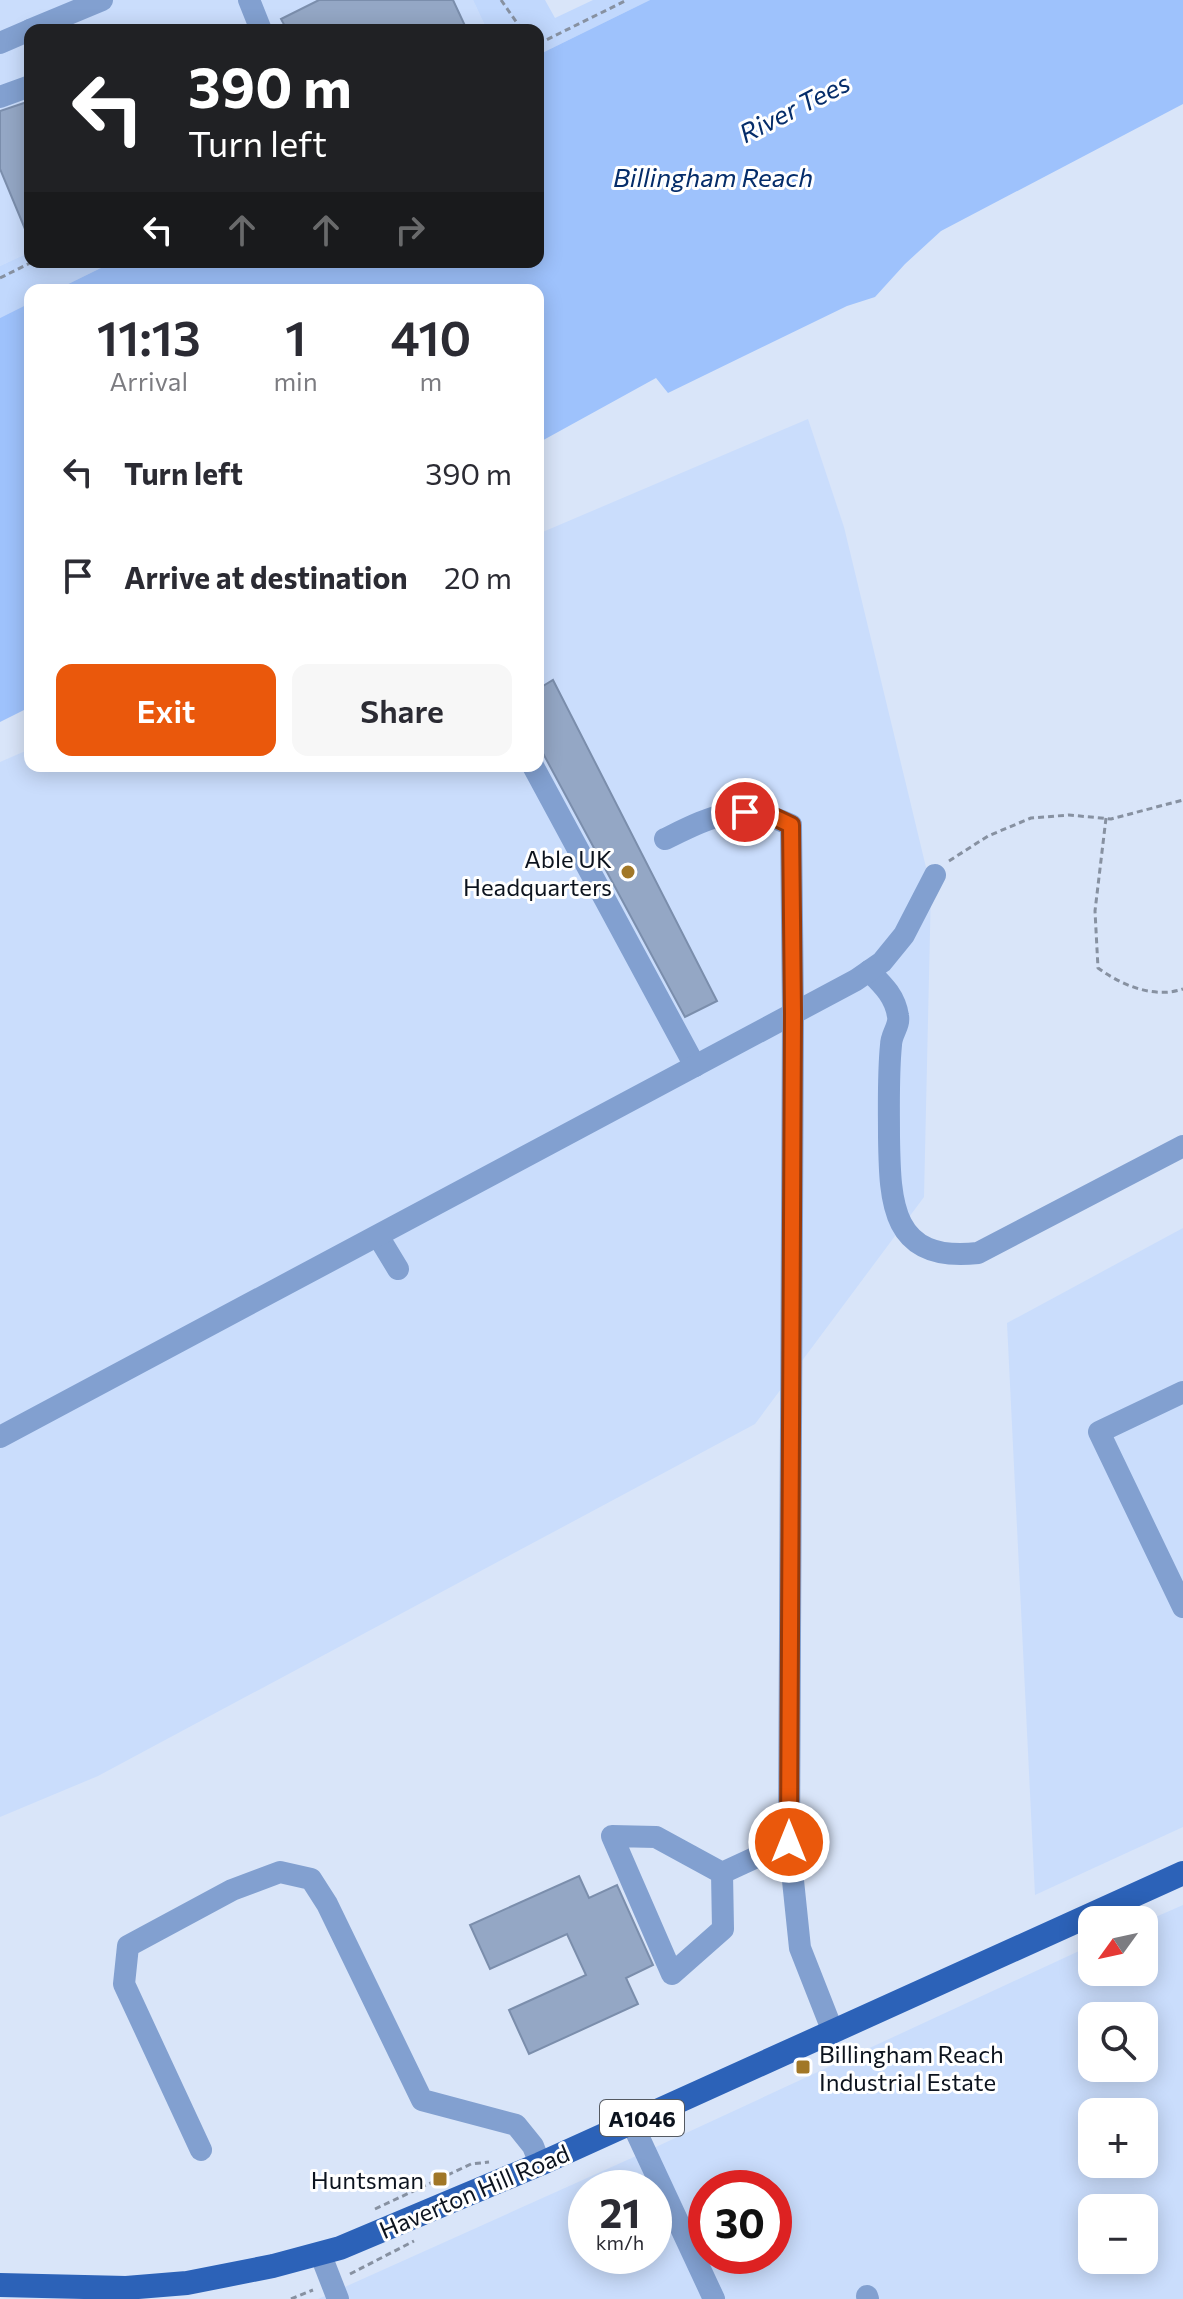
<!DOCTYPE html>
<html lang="en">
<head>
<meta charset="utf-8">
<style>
  body { margin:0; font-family:Commissioner,sans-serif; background:#f7f7f7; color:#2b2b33; height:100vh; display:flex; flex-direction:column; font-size:30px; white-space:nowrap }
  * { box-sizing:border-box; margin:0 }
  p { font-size:26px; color:#7c7c81 }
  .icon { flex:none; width:44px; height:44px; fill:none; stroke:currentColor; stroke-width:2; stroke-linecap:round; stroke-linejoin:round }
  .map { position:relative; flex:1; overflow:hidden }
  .drawer { position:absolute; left:24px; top:284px; width:520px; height:488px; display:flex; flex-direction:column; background:#fff; border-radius:16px; box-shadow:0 4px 20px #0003 }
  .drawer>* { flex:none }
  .top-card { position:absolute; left:24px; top:24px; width:520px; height:244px; border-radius:16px; box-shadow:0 4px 20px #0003; background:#202124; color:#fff; overflow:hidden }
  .needle { width:52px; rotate:237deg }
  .controls { position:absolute; left:1078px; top:1906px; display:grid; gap:16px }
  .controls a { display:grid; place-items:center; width:80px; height:80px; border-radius:16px; background:#fff; box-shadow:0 4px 20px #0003; font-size:40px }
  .speed { position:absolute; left:568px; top:2170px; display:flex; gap:16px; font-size:40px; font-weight:700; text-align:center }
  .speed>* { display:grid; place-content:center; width:104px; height:104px; border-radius:50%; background:#fff; box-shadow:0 4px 20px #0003; line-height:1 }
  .speed small { font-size:20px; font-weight:400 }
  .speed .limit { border:12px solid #d22; background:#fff; color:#111 }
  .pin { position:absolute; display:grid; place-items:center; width:68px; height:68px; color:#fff; margin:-34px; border:4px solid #fff; border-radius:50%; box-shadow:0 2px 8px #0007 }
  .me { position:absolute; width:88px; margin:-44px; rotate:0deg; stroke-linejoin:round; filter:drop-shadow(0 0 6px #0008) }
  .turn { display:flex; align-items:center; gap:28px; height:168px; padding:0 32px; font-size:36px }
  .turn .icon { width:104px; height:104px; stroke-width:2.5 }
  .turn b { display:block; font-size:56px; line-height:68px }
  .lanes { display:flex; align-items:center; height:76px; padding:0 32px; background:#0003; justify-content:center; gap:40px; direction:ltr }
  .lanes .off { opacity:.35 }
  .eta { display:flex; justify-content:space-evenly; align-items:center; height:136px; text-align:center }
  .eta b { font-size:48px; font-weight:600; line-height:56px }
  .primary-button { display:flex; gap:16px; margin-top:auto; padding:16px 32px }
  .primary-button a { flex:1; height:92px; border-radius:16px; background:#ea580c; color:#fff; font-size:32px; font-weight:600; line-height:92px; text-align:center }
  .primary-button a+a { background:#f7f7f7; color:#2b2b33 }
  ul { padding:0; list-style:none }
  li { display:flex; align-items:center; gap:24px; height:104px; padding:0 32px }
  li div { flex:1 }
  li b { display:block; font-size:30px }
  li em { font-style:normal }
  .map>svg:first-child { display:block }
  .built { fill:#caddfc; fill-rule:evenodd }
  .green { fill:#c1d8fd }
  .water { fill:#9ec2fc }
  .building { fill:#94a7c5; stroke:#7b8eac; stroke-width:2 }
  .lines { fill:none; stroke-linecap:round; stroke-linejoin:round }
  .path { stroke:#8791a1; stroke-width:3; stroke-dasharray:6 4; stroke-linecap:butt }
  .minor { stroke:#82a0d0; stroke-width:22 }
  .major { stroke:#2c62b8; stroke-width:24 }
  .route-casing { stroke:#983908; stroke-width:20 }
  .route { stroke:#ea580c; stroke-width:14 }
  .poi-dot { fill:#a17727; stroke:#fff; stroke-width:3 }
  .labels { text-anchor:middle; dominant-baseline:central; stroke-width:6; stroke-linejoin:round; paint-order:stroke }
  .shield { fill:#fff; stroke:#555a62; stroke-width:2 }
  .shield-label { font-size:22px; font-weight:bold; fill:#0c131e }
  .poi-label { font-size:24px; fill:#0c131e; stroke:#fff; text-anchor:end }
  .street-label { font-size:24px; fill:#0c131e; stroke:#fff }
  .water-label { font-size:26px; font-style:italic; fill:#052d6a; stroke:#fff }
</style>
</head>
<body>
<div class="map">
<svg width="1183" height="2299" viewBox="0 0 1183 2299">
  <rect width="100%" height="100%" fill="#d9e5f9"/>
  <g class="built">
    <path d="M0,0H473L487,30H30V252L0,266Z"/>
    <path d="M808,419L844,527L931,888L924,1197L755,1424L98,1776L0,1817V762L30,749V766H538V534Z"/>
    <path d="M1183,1228V1827L1035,1895L1007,1323Z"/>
    <path d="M1183,1905V2299H318L645,2152L1092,1945V1972H1144V1922ZM1092,2016H1144V2068H1092ZM1092,2112H1144V2164H1092ZM586,2188H654V2256H586ZM706,2188H774V2256H706ZM1092,2208H1144V2260H1092Z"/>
  </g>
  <g class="green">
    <path d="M473,0H545L555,18L593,0H650L538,55V30H487Z"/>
    <path d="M30,252V262H113L56,290H30V303L0,318V266Z"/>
  </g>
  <g class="water">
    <path d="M650,0H1183V104L941,231L905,264L875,297L847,306L668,393L656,378L538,443V290H56L113,262H538V55Z"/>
    <path d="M30,303V707L0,722V318Z"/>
  </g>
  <g class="building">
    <path d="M319,0H453L467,30H287L281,19Z"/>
    <path d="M30,101V241L0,169V111Z"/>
    <path d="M553,680L717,1001L685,1017L538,744V689Z"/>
    <path d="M579,1876L589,1898L617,1885L653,1965L626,1978L638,2004L529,2054L509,2010L586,1975L567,1934L490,1969L470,1925Z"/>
  </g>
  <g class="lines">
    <g class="path">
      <path d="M501,0L522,30"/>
      <path d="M538,44L627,0"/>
      <path d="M0,278L32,262"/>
      <path d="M1106,818L1095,911L1098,968C1121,985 1154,999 1183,989"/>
      <path d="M949,861L988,836L1031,818L1069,815L1111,819L1183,800"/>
      <path d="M375,2209L471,2164L489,2162"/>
      <path d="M350,2274L414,2241"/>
      <path d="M291,2299L313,2290"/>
    </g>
    <g class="minor">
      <path d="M249,0L261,30"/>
      <path d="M30,30L102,0"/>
      <path d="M0,43L30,30"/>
      <path d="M0,97L30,86"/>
      <path d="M533,766L695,1066"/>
      <path d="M665,839C712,816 740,801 791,825L793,1014L789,1842L800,1948L833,2032"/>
      <path d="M869,971C883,985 895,996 898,1016C900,1026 891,1034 891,1045C888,1075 889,1106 889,1137C890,1203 891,1263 978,1253L1183,1146"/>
      <path d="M378,1236L398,1269"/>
      <path d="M1183,1392L1099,1432L1183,1607"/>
      <path d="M0,1437L856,980L882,962L904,935L935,875"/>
      <path d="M722,1873L656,1837L612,1836L672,1974L723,1929L722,1873L789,1842"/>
      <path d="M632,2123L714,2299"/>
      <path d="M201,2150L124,1984L128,1946L232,1890L280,1872L311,1879L327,1904L422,2100L516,2125L533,2146L540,2164"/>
      <path d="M320,2253L338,2299"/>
      <path d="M867,2296L868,2299"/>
    </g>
    <path class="major" d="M0,2285L126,2288L187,2283L273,2266L340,2248L540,2164L1183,1873"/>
  </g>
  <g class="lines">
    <defs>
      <path id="route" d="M745,812L770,815L791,825L793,1014L789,1842"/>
    </defs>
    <use href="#route" class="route-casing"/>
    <use href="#route" class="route"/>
  </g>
  <g class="poi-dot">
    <circle cx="628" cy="872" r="8"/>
    <rect x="795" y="2059" width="16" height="16" rx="4"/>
    <rect x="432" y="2171" width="16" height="16" rx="4"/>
  </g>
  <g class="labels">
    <rect class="shield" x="600" y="2100" width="84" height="36" rx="6"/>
    <g class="shield-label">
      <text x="642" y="2118">A1046</text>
    </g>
    <g class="poi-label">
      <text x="612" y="858">Able UK<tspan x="612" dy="28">Headquarters</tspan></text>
      <text x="819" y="2053" text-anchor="start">Billingham Reach<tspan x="819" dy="28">Industrial Estate</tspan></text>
      <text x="424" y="2179">Huntsman</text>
    </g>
    <g class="street-label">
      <text transform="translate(474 2191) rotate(-23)">Haverton Hill Road</text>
    </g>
    <g class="water-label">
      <text transform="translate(794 107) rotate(-27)">River Tees</text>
      <text x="713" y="176">Billingham Reach</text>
    </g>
  </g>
</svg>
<div class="controls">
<a><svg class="needle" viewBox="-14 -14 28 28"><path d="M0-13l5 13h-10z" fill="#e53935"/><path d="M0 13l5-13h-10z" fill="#7c7c81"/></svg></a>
<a><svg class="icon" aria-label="search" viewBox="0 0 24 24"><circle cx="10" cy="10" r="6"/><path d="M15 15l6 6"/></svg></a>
<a>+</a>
<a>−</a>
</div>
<div class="speed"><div>21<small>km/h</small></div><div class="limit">30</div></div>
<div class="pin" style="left:745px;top:812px;background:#d93025"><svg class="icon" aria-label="arrive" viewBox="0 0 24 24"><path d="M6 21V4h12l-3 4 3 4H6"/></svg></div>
<svg class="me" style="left:789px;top:1842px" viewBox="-20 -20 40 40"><circle r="17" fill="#ea580c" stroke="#fff" stroke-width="3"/><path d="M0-11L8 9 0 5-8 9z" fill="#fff"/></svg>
<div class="top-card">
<div class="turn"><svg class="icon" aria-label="left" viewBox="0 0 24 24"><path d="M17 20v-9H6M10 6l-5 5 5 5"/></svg><div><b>390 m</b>Turn left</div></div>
<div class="lanes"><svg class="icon" aria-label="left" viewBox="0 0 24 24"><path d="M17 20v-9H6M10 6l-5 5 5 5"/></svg><svg class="icon off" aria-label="ahead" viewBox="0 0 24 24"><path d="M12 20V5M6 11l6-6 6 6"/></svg><svg class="icon off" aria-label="ahead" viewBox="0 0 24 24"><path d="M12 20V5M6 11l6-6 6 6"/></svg><svg class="icon off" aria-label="right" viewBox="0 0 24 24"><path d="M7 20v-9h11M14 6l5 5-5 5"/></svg></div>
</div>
<section class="drawer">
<div class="eta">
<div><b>11:13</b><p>Arrival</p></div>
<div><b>1</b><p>min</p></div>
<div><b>410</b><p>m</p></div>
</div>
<ul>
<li><svg class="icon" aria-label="left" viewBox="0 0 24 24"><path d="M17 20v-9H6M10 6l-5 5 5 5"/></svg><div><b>Turn left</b></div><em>390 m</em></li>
<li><svg class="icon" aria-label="arrive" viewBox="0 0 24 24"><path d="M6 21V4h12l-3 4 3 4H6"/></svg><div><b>Arrive at destination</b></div><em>20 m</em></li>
</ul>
<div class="primary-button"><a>Exit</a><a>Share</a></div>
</section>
</div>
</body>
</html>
